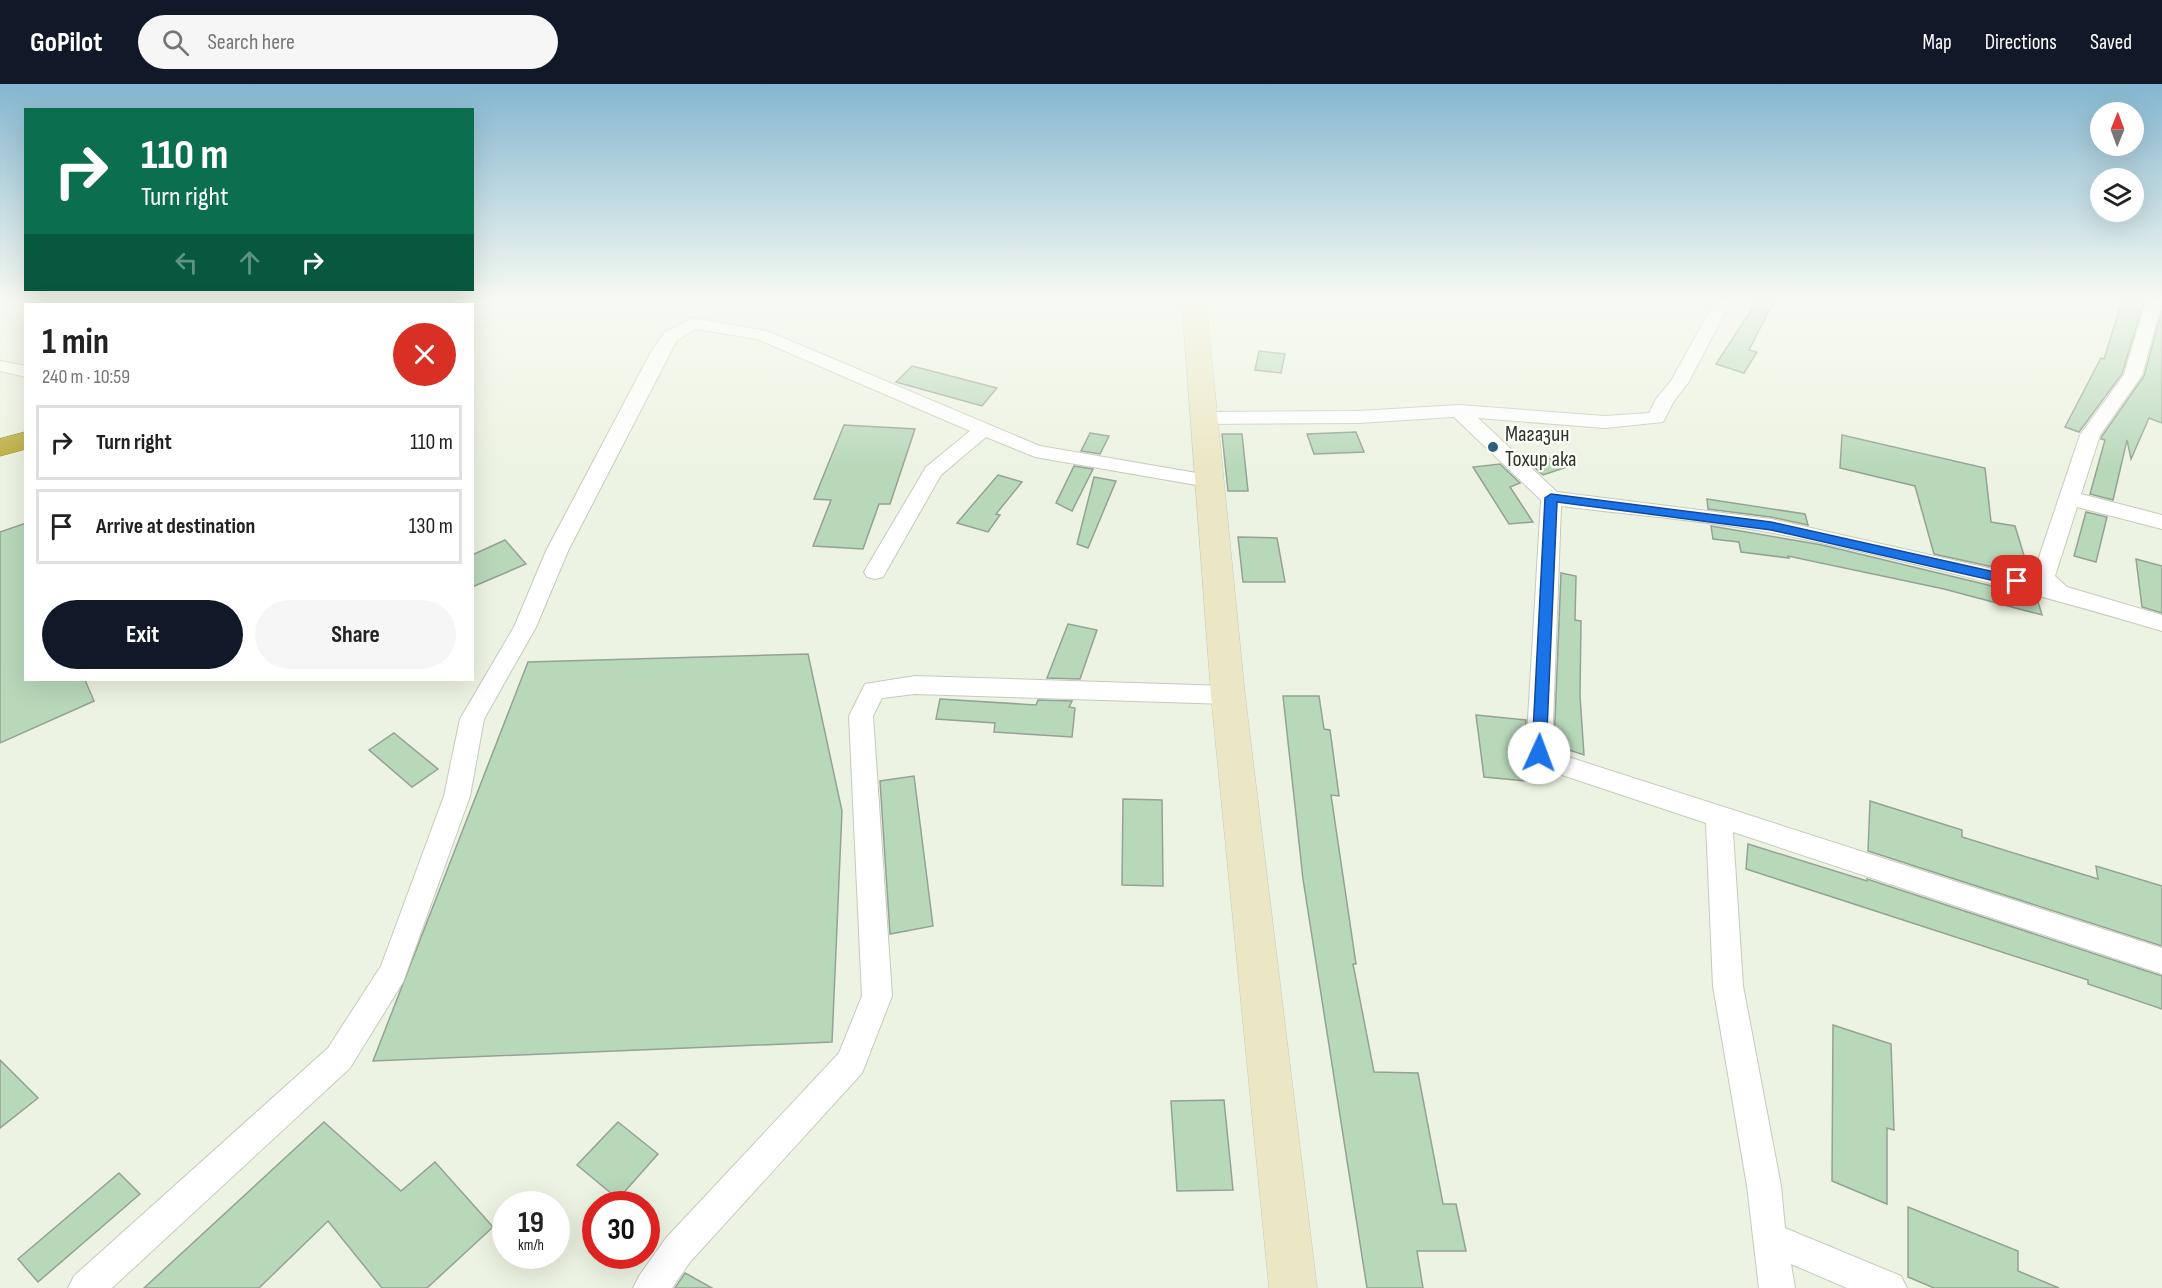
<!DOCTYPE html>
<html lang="en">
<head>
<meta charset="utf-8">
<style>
  body { margin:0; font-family:"Sofia Sans Condensed",sans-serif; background:#f6f6f6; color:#222; height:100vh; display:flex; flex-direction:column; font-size:22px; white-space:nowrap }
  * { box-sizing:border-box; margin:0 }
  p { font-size:20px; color:#767676 }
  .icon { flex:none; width:33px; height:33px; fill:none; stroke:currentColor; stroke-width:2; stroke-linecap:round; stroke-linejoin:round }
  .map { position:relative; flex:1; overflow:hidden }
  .sheet { position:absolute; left:24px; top:219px; width:450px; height:378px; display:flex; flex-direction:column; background:#fff; border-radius:0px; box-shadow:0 6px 24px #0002 }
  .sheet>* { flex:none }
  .banner { position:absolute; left:24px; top:24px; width:450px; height:183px; border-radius:0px; box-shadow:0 6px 24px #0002; background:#0b6e4f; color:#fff; overflow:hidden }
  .needle { width:39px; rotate:1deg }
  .controls { position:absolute; left:2090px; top:18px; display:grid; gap:12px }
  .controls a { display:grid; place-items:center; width:54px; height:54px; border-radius:50%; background:#fff; box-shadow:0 6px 24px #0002; font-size:30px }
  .speed { position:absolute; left:492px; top:1107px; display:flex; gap:12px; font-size:30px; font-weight:700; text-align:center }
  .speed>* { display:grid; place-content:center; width:78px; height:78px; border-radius:50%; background:#fff; box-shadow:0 6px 24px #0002; line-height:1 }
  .speed small { font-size:15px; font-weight:400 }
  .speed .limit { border:9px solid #d22; background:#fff; color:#111 }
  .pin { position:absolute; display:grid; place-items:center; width:51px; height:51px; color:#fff; margin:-26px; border-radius:12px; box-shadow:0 3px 9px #0006 }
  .me { position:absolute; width:66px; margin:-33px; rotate:2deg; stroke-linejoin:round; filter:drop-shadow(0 0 4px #0008) }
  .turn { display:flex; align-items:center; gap:21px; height:126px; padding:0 18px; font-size:27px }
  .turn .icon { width:78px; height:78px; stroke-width:2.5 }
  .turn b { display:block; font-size:42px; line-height:51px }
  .lanes { display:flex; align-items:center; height:57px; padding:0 18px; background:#0003; justify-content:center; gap:30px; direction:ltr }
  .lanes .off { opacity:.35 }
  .round { display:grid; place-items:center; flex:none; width:63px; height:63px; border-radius:32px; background:#f6f6f6 }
  .head { display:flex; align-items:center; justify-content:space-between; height:102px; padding:0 18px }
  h1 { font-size:36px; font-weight:700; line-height:45px }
  .cta { display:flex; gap:12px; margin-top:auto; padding:12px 18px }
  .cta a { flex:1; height:69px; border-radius:36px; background:#111827; color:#fff; font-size:24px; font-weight:700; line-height:69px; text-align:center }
  .cta a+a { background:#f6f6f6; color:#222 }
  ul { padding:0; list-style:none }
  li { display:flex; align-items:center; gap:18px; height:75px; margin:0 12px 9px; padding:0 6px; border:3px solid #e0e0e0; border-radius:0px }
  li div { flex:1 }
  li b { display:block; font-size:22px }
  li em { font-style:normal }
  header { display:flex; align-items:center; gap:36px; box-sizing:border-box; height:84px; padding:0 30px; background:#111827; color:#fff }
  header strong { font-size:28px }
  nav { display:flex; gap:33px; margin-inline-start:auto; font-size:21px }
  .search { width:420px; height:54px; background:#f6f6f6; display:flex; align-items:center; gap:15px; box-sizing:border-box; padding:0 21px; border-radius:33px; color:#767676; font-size:22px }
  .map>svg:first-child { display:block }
  .building { fill:#b8d8ba; stroke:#94a295; stroke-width:1.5 }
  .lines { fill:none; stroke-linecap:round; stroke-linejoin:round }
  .street-casing { stroke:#c5cbbb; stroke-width:2 }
  .secondary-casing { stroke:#c5cbbb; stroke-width:1 }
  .highway-casing { stroke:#8c8236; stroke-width:1 }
  .street { fill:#fff; fill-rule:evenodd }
  .secondary { fill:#ebe6c4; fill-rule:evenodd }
  .highway { fill:#bdac3b; fill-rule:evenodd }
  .route { fill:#1a73e8; stroke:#114b97; stroke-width:1.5 }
  .poi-dot { fill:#2f5f7d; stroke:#fcfff8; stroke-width:2 }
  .labels { text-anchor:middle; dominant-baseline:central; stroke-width:4.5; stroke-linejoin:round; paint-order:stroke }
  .poi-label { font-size:22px; fill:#31332d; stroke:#fcfff8; text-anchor:start }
</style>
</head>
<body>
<header>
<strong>GoPilot</strong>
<div class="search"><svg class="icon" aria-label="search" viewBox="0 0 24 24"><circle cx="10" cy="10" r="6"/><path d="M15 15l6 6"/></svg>Search here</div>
<nav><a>Map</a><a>Directions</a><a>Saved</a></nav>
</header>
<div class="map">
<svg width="2162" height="1204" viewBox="0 0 2162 1204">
  <rect width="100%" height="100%" fill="#edf3e2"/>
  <g class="building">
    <path d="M1757,217H1774L1749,266L1757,268L1744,289L1716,280Z"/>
    <path d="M2122,217H2144L2122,290L2079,348L2065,343L2101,274L2104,275Z"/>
    <path d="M2162,226V339L2149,334L2131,375L2127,356L2113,416L2090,410L2105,356L2101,355L2102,352L2144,292Z"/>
    <path d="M1259,267L1285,270L1281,289L1255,286Z"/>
    <path d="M912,282L997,304L982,322L896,298Z"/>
    <path d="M844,341L915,345L890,420H879L863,465L813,462L831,416L814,415Z"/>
    <path d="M1356,348L1364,368L1314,370L1307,350Z"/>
    <path d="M1090,349L1109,352L1100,370L1081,367Z"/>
    <path d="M1222,350H1242L1248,407H1228Z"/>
    <path d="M1842,351L1985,384L1991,438L2015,442L2030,491L1934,470L1915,402L1840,384Z"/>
    <path d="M1574,372L1576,380L1543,391L1527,377Z"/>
    <path d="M1500,380L1520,399L1510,403L1533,438L1509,440L1473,383Z"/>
    <path d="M1074,382L1093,385L1072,427L1056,419Z"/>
    <path d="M998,391L1022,398L996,430L1000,431L988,448L957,439Z"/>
    <path d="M1094,393L1116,397L1088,464L1077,460Z"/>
    <path d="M1707,415L1805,430L1808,441L1771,433L1708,425Z"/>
    <path d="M2086,428L2107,433L2096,478L2074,472Z"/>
    <path d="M26,439V596H85L94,617L0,659V448Z"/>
    <path d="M1711,442L1822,461L2017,508L2037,514L2042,531L1944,505L1788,472L1789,474L1741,468L1739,458L1713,455Z"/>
    <path d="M1238,453L1277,454L1285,498H1243Z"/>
    <path d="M505,456L526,480L472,503V471Z"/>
    <path d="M2136,475L2162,482V529L2142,523Z"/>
    <path d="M1561,489L1576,492L1575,536L1581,537L1580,612L1584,671L1554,661Z"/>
    <path d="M1068,540L1097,546L1080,595L1047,594Z"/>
    <path d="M808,570L842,727L832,958L373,977L528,578Z"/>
    <path d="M1283,612H1319L1324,645L1330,646L1339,712L1331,711L1356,880H1353L1374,988L1418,989L1443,1120H1456L1466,1167H1417L1423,1204H1367L1303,795Z"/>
    <path d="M940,615L1036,621L1038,616L1072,617L1069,623L1075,624L1072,653L994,648L995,639L936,635Z"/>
    <path d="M1476,631L1526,636L1524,669L1528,677L1535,682L1538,698L1484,693Z"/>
    <path d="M394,649L438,685L412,703L369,666Z"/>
    <path d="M914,692L933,842L890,850L880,697Z"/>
    <path d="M1123,715L1162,716L1163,802L1122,801Z"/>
    <path d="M1870,717L1962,746V753L2098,795L2096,782L2162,802V862L1868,767Z"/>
    <path d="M1748,760L1867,797V795L2162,892V925L2088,900V896L1746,785Z"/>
    <path d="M1833,941L1891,960L1894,1046L1887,1044V1120L1832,1097Z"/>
    <path d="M0,976L38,1014L0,1044Z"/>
    <path d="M1224,1016L1233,1106L1177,1107L1171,1017Z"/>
    <path d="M324,1038L401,1107L435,1078L493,1143L427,1204H382L328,1137L259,1204H144Z"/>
    <path d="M618,1038L658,1070L618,1115L577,1081Z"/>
    <path d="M119,1089L140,1110L38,1198L18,1175Z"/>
    <path d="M1908,1123L2018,1167V1187L2059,1204H1934L1908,1193Z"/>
    <path d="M685,1189L712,1204H675Z"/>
  </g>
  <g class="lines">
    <defs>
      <g id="street">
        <path d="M1715,217H1731L1688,299L1674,317L1663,338L1605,344L1478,334L1557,408L1771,435L2032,494L2080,351L2124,291L2146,217H2162L2142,291L2100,351L2081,410L2162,431V445L2077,423L2055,492L2067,503L2162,531V547C2034,509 1905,475 1773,449C1704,436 1631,431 1561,422L1552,664L1562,671L2162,864V890L1733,748L1743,902L1781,1102L1785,1144L1901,1192L1907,1204H1847L1791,1180L1795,1204H1759L1747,1102L1713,902L1706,739L1544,685L1530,676L1526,669L1541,416L1454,333L1358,339L1203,340L1193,334L1203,328L1358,327L1459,321L1605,332L1649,329L1656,315L1671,297Z"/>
        <path d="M693,234L767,247L1040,362L1208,391L1215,393L1218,397L1215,401L1208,403L1035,373L986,353L941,391L883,493L875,495L867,493L864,488L926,383L970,347L757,255L696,245L677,256L568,467L536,543L484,635L470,712L403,898L350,984L112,1204H68L74,1192L328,964L381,882L444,712L460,635L514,543L546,467L651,268L665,248Z"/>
        <path d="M0,277L26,282V293L0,287Z"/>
        <path d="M915,592L1228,602L1237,605L1240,611L1237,617L1228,620L915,610L882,614L873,632L892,912L866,979L862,989L690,1178L672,1204H633L639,1192L666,1154L839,969L862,912L849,632L865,600Z"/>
      </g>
      <path id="secondary" d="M1182,217H1206L1245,611L1317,1204H1269L1211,611Z"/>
      <g id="highway">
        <path d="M362,217H394L391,220H360Z"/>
        <path d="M399,217H431L428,220H397Z"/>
        <path d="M26,348V365L0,372V355Z"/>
      </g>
    </defs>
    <use href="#street" class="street-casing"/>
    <use href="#secondary" class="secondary-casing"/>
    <use href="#highway" class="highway-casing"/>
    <use href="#street" class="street"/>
    <use href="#secondary" class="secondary"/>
    <use href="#highway" class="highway"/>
  </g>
  <linearGradient id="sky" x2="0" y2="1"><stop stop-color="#84b6cf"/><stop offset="0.56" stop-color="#f7faf2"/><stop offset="1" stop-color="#f7faf2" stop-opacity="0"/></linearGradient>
  <rect width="2162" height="385" fill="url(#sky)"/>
  <path class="route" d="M1551,410L1771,438L2017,493L2023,497L2017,502L1771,446L1557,418L1546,669L1539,675L1532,669L1545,414Z"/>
  <circle class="poi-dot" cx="1493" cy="363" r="6"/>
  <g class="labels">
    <g class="poi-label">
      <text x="1505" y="350">Магазин<tspan x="1505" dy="25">Тохир ака</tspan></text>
    </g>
  </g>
</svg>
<div class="controls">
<a><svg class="needle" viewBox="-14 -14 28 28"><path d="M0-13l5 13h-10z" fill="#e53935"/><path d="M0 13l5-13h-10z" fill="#767676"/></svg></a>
<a><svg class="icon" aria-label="layers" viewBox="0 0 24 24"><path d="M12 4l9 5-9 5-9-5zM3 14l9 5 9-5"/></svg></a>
</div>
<div class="speed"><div>19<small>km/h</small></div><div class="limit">30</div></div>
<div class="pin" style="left:2017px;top:497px;background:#d93025"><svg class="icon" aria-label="arrive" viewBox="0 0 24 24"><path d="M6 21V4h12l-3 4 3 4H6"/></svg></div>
<svg class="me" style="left:1539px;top:669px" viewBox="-20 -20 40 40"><circle r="19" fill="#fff"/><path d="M0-13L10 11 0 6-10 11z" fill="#1a73e8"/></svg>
<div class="banner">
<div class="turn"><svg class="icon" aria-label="right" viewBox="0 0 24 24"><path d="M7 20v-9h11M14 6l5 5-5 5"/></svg><div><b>110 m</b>Turn right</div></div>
<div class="lanes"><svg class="icon off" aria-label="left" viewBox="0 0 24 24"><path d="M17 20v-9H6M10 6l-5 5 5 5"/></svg><svg class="icon off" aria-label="ahead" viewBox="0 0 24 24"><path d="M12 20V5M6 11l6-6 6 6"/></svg><svg class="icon" aria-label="right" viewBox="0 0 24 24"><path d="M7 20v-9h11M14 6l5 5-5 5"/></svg></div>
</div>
<section class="sheet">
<div class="head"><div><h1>1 min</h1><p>240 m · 10:59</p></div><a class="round" style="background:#d93025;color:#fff"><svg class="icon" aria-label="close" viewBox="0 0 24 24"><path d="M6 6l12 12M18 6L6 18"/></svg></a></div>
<ul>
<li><svg class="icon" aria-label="right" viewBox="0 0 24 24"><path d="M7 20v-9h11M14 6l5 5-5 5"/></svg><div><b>Turn right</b></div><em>110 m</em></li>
<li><svg class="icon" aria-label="arrive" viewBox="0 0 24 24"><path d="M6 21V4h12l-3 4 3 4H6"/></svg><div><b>Arrive at destination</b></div><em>130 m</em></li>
</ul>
<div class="cta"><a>Exit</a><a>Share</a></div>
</section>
</div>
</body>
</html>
